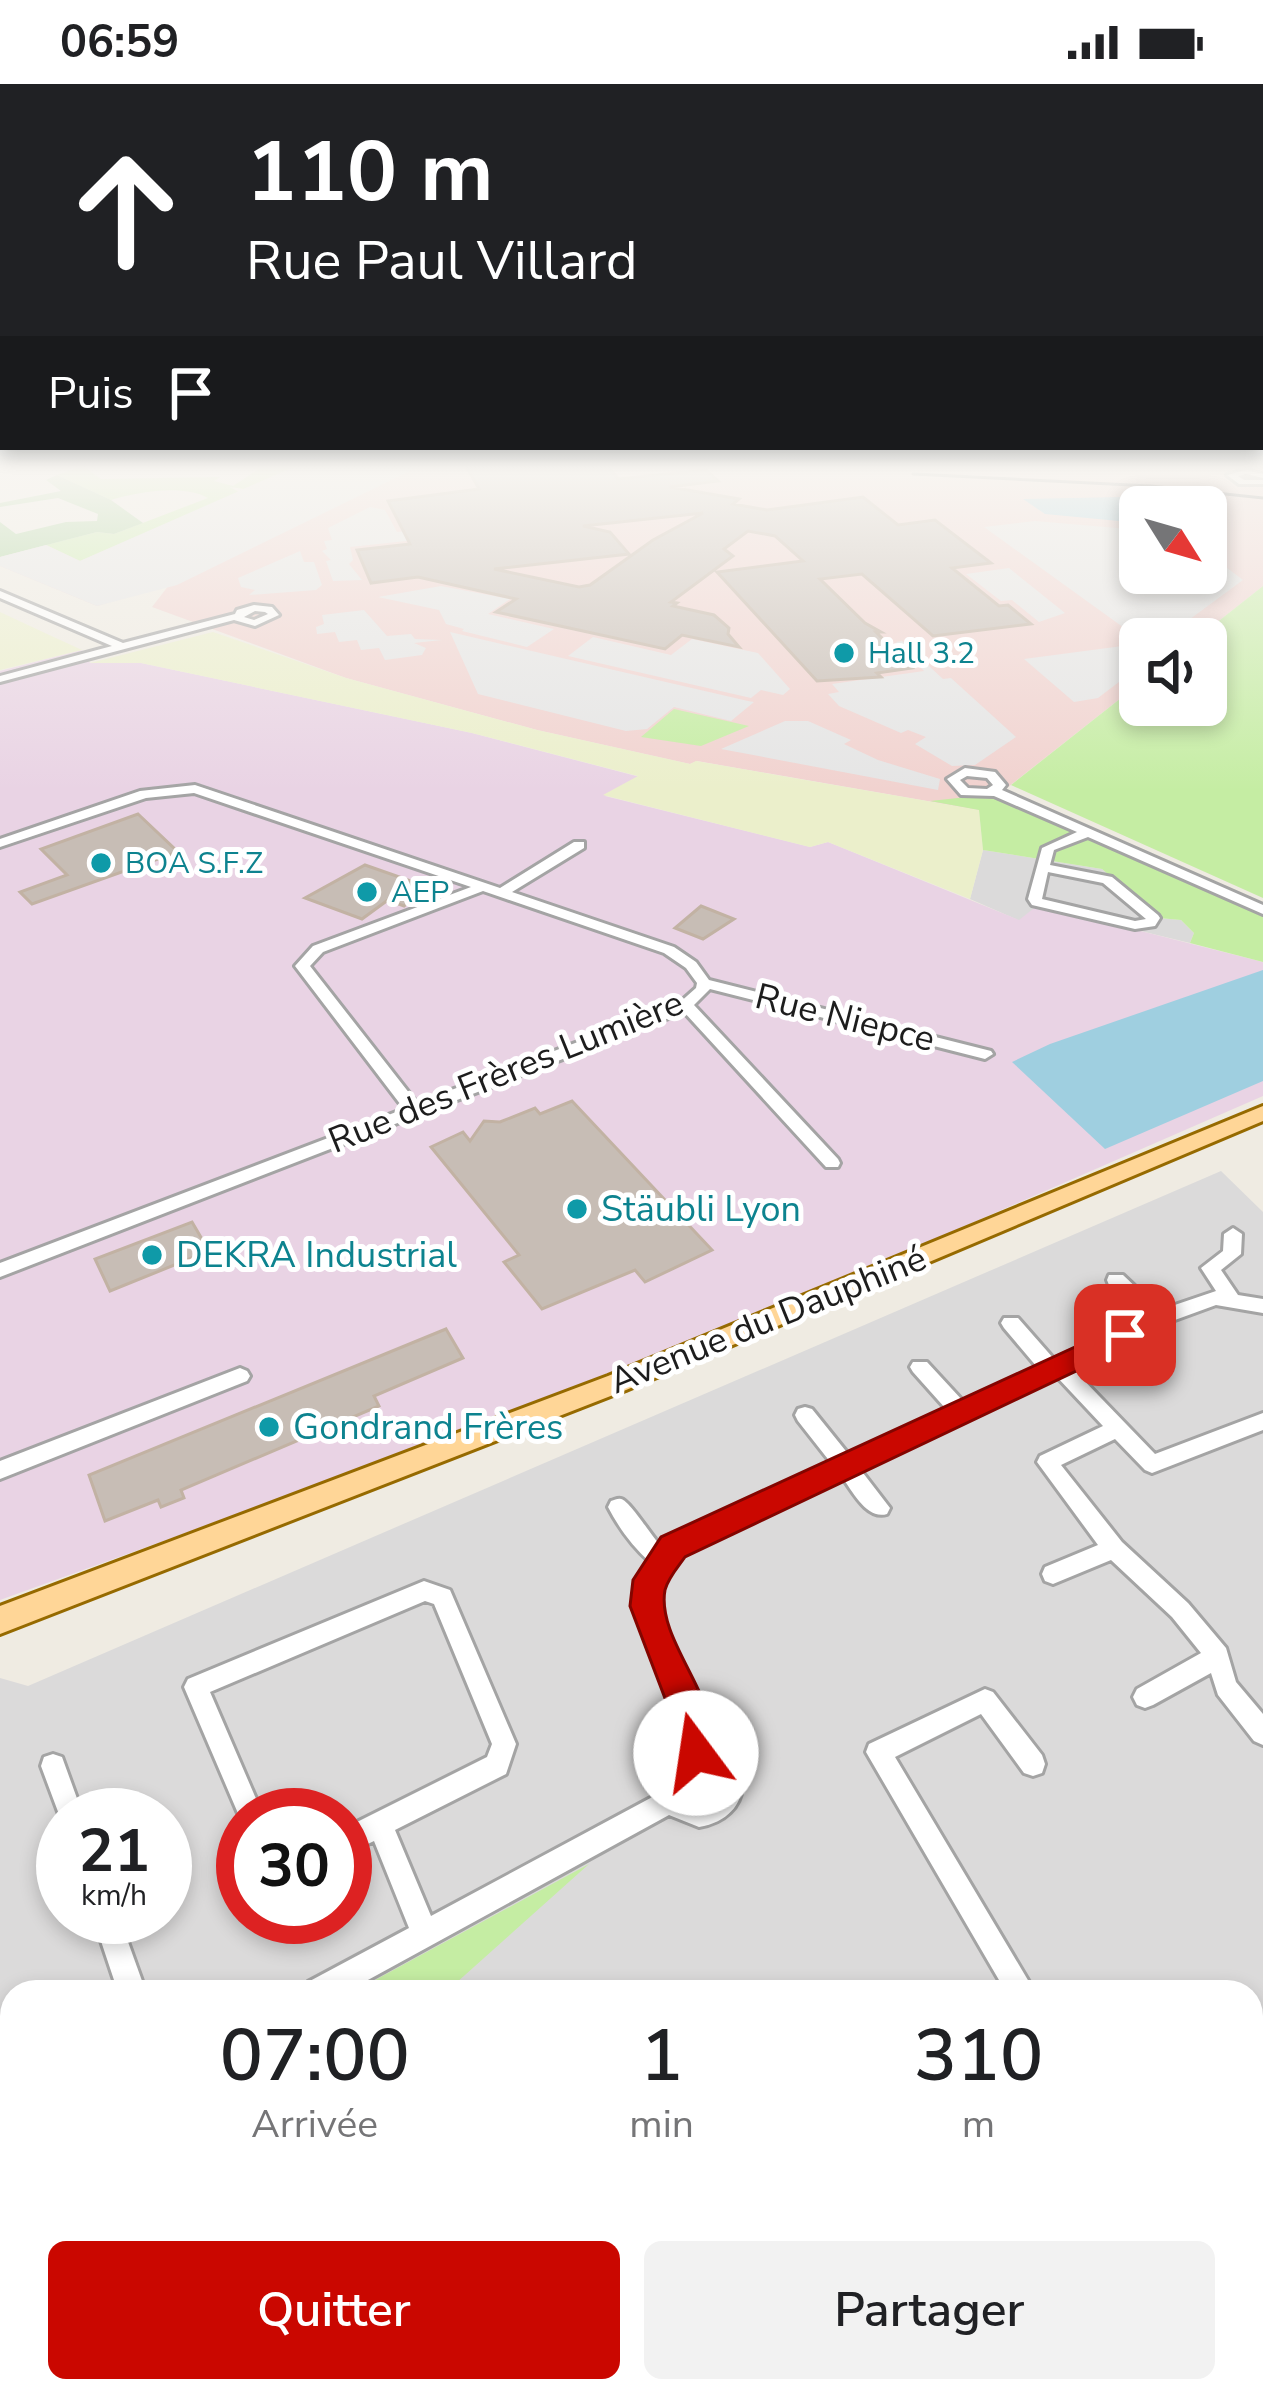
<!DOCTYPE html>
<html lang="fr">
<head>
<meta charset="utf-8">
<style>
  body { margin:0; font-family:"Nunito Sans",sans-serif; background:#f2f2f2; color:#202124; height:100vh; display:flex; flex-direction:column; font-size:45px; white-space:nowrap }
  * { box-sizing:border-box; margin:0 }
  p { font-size:39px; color:#757577 }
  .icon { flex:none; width:66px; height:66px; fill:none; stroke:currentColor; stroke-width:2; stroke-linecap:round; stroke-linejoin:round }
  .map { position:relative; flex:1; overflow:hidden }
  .panel { position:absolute; left:0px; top:1896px; width:1263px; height:423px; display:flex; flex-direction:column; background:#fff; border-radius:36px 36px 0 0; box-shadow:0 6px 18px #0003 }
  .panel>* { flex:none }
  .banner { position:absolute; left:0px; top:0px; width:1263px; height:366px; box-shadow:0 6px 18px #0003; background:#202124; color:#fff; overflow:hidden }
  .needle { width:78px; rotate:127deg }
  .controls { position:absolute; left:1119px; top:402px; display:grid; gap:24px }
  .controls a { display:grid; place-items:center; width:108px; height:108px; border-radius:18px; background:#fff; box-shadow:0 6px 18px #0003; font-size:60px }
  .speed { position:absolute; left:36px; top:1704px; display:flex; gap:24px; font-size:60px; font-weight:700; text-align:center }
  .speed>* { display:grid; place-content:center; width:156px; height:156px; border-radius:50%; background:#fff; box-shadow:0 6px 18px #0003; line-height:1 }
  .speed small { font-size:30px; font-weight:400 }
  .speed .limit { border:18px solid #d22; background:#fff; color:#111 }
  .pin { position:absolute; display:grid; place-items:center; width:102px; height:102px; color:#fff; margin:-51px; border-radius:24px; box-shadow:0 6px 18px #0006 }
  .me { position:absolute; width:132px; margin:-66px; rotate:346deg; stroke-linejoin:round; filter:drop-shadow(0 0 9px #0008) }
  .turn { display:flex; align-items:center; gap:42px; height:252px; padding:0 48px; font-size:54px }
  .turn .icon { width:156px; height:156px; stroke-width:2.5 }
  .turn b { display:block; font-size:84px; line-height:102px }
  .then { display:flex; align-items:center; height:114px; padding:0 48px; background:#0003; gap:24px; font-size:45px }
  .eta { display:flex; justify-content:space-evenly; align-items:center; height:204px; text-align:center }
  .eta b { font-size:72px; font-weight:600; line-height:84px }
  .cta { display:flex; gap:24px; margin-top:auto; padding:24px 48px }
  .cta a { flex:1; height:138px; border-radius:18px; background:#ca0700; color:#fff; font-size:48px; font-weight:600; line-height:138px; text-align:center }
  .cta a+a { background:#f2f2f2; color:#202124 }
  .status { display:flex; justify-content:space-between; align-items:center; height:84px; padding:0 60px; background:#fff; direction:ltr }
  .status svg { height:33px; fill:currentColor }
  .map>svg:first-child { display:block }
  .residential { fill:#dbdada; fill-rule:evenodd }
  .commercial { fill:#f1d2cf; fill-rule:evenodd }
  .industrial { fill:#e9d3e4 }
  .farmland { fill:#ebefcb }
  .grass { fill:#c5eda3 }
  .forest { fill:#a3d193 }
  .parking { fill:#e5e5e5 }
  .water { fill:#9fcfe0 }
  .building { fill:#c7bdb5; stroke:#c2b2a3; stroke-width:3; fill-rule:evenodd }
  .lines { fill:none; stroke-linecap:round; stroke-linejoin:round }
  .minor-casing { stroke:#a4a4a4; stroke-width:6 }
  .major-casing { stroke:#966a00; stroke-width:6 }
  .minor { fill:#fff; fill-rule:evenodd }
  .major { fill:#ffd697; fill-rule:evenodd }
  .tram { stroke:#6b6b6b; stroke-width:3 }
  .route { fill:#ca0700; stroke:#830500; stroke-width:3 }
  .culture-dot { fill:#0f9aa8; stroke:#fff; stroke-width:4.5 }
  .labels { text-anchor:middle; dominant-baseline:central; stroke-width:10; stroke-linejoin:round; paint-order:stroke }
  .far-culture-label { font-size:30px; fill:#0d838f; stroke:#fff; text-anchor:start }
  .street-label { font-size:36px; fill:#1d1d1d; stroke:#fff }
  .culture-label { font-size:36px; fill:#0d838f; stroke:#fff; text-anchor:start }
</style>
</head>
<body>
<div class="status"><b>06:59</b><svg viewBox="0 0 49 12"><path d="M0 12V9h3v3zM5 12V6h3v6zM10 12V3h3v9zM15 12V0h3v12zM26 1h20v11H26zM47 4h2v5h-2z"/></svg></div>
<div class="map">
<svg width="1263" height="2318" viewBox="0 0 1263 2318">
  <rect width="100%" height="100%" fill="#efebe2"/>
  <g class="residential">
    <path d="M983,766L1102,785L1159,834L1181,836L1194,849L1190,859L1038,822L1020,837L970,815Z"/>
    <path d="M1221,1087L1263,1128V2318H0V1594L28,1602ZM63,1731H165V1833H63ZM243,1731H345V1833H243ZM12,1908H1251V2307H12Z"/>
  </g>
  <path class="commercial" d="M296,382H1263V502L1196,555H1140V599L979,726L697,677L690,680L537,646L346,594L152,523L169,501L97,522L0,482V473L46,461L80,477ZM1140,423H1206V489H1140Z"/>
  <path class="industrial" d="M82,566L90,579H141L472,649L640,693L605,712L810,763L828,758L1019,836L1038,821L1263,878V1012L765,1229L310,1404L0,1516V587Z"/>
  <g class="farmland">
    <path d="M0,528L45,549L82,566L0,586Z"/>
    <path d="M213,548L346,594L537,646L690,680L696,677L979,726L983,766L970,815L828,758L810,763L603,711L638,692L472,649L141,579H90Z"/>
  </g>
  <g class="grass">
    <path d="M83,382L101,395L220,393L214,397L233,402L263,382H296L244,405L230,403L239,408L80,477L46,461L97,448L114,450L208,414C182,400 139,408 111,416L57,391Z"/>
    <path d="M1263,502V814L1011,701L1140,599V621H1206V555H1196Z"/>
    <path d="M674,625L749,642L701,662L641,653Z"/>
    <path d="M967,713L1001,714L1263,829V878L1190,859L1194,849L1181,836L1159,834L1102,785L983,766L979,726L930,717Z"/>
    <path d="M589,1780L446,1908H353Z"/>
  </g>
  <path class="forest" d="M57,391L111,416L143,439L114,450L97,448L0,473V438L16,450L66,438L97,437L98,430L58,414L0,423V419L61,407L46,396Z"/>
  <g class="parking">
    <path d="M296,382H420L177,501L97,522L0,482V473L46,461L80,477Z"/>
    <path d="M370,423L385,426L397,448L455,443L425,455L350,463L353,476L349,480L362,496L333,497L326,477L331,476L322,467L327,465L324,457L332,456L328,444Z"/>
    <path d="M1035,437L1140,446V489H1206V468L1243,496L1186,538L1127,546L984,443Z"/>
    <path d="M300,467L304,478H314L322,501L316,506L249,511L255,506L241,503L238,494Z"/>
    <path d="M1009,484L1065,529L1039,538L1012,516L1001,517L966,490Z"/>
    <path d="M441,502L510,515L488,530L554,545L527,563L462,547L464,545L446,540L439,526L378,513Z"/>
    <path d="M364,526L387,552L411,550L415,555L442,556L414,559L426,564L422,571L385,576L379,564L361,566L357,556L339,558L335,548L317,550L316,543L324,540L322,531Z"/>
    <path d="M450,548L748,617L754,618L731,637L674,623L647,645L626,647L478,610Z"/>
    <path d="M593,553L671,571L692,555L758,569L790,605L783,611L761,606L751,614L568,572Z"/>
    <path d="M902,557L943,595L951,594L1016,653L975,681L952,682L915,660L926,653L908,646L901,649L839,622L828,610L839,608L832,600L924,587L896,558Z"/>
    <path d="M1130,561L1140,568V582L1098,614L1074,618L1024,575Z"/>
    <path d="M785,637H808L851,656L844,660L878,676L940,695L938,706L721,665Z"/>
  </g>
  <g class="water">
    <path d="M1173,412L1220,425L1215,442L1206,444V423H1140V439L1045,430L1023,415Z"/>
    <path d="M1263,886V997L1105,1065L1012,978L1050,960Z"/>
  </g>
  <g class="building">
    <path d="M466,382H608L618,395L706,386L718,397L670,403L739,415L733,420L767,426L863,413L898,441L935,436L991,479L952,484L999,522L1008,521L1031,540L933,552L862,490L820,495L865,539L881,548H876L912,584L877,589L881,593L817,597L717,488L803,477L775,452L748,447L724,465L733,472L671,518L677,519L673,522L714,531L729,544L728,550L739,563L682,551L665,565L496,528L516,515L418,493L371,499L357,466L410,460L388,417L479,405ZM703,429L653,456L590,501L579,503L494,485L629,470L610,448L583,442Z"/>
    <path d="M138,730L178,768L32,820L20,808L67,791L41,765Z"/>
    <path d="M365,781L428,803L404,822L388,816L362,835L305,814Z"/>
    <path d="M701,822L734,835L703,855L675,844Z"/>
    <path d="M572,1017L712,1166L645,1198L635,1186L542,1225L504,1178L519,1171L431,1063L463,1048L470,1057L484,1037L500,1038L535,1024L540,1030Z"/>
    <path d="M192,1138L209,1167L110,1207L95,1175Z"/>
    <path d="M446,1245L463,1274L374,1312L379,1322L181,1406L184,1414L161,1423L158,1416L105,1437L89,1391Z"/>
  </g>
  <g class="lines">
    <defs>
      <g id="minor">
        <path d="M1246,386L1263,390V394L1246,390L1238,392L1244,396H1263V400H1239L1227,391Z"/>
        <path d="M0,507L123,559L235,530L237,526L254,521L272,523L279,531L255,542L234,536L0,598V592L112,562L0,514ZM255,527L265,528L268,530L254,536L244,533Z"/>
        <path d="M965,684L995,688L1006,701L1002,706L1263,821V830L1088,753L1054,766L1050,781L1112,793L1158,831L1160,834L1155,842L1135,845L1032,821L1028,815L1042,764L1077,748L994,712L961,711L947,695ZM967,692L987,694L993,701L987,705L968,704L960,696ZM1048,788L1103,799L1146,835L1135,837L1042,815Z"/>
        <path d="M195,701L500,804L574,758H584V764L512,808L674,863L696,878L709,896L991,967L993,970L985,975L710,905L694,921L838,1075L840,1079L838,1083H826L684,928L0,1193V1179L404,1025L295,882L313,862L471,803L194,709L146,714L0,763V755L140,707ZM483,807L664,869L686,884L697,899L696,904L678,920L417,1019L310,882L323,868Z"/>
        <path d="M1233,1144L1242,1150L1241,1170L1221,1186L1238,1211L1263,1215V1229L1216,1221L1164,1240L1072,1284L1155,1370L1263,1329V1346L1152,1389L1145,1386L1115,1355L1061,1381L1122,1458L1188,1519L1226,1564L1236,1598L1263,1630V1661L1254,1657L1218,1611L1211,1589L1153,1621L1145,1624L1137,1621L1133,1613L1137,1605L1201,1569L1172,1533L1111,1476L1053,1500L1045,1497L1042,1490L1045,1483L1098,1461L1037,1378L1040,1372L1103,1342L1057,1293L1051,1294L860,1385L890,1424L887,1430C867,1436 853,1408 842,1393L681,1470L661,1499L658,1522L704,1638L707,1657C757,1676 753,1734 699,1743L669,1731L346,1908H304L308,1898L409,1844L374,1757L345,1771V1744L487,1673L492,1660L434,1520L425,1517L210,1608L263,1731H243V1741L184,1603L188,1595L424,1497L450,1506L516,1660L506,1690L395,1746L431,1832L658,1710C653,1688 663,1669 683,1660L680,1638L636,1522L639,1496L650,1478C632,1462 619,1444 608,1423L611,1417C615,1416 618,1414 621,1415C630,1417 652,1453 661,1462L665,1456L831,1379L798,1337L795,1331L798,1325L805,1323L812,1325L849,1371L946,1325L913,1288L910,1283L913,1278H927L963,1317L1037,1283L1004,1244L1001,1239L1004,1234H1018L1054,1275L1143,1233L1109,1201L1107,1196L1109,1191H1123L1160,1226L1216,1207L1201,1184L1223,1167L1224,1150ZM692,1681H706L716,1691L717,1706L706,1716H692L681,1706L682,1691Z"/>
        <path d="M240,1284L247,1287L250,1292L247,1297L0,1395V1377Z"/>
        <path d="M985,1605L993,1608L1042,1671L1045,1680L1042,1689L1033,1692L1024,1689L981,1630L895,1673L1035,1908H1006L866,1668L869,1660Z"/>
        <path d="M53,1670L62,1673L83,1731H63V1741L41,1682L44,1673Z"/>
        <path d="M93,1833H119L146,1908H118Z"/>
        <path d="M12,2057V2088L0,2093V2062Z"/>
        <path d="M1263,2272V2318H1235L1239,2307H1251V2278Z"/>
        <path d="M12,2290V2307H28L24,2318H0V2295Z"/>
        <path d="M225,2307H276L272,2318H221Z"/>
        <path d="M325,2307H362L366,2318H329Z"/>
        <path d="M1049,2307H1083L1087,2318H1053Z"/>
      </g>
      <path id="major" d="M1263,1022V1037L626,1306L0,1550V1522L608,1292Z"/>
    </defs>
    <use href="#minor" class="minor-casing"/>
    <use href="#major" class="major-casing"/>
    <use href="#minor" class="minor"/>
    <use href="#major" class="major"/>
    <path class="tram" d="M913,390L1151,402L1263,414"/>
  </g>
  <linearGradient id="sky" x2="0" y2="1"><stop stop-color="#8bbfe5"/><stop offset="0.54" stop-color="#f8f6f2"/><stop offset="1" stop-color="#f8f6f2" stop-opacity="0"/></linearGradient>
  <rect width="1263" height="707" fill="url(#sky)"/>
  <path class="route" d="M1125,1240L1135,1243L1139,1251L1135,1259L685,1473C678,1483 668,1494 665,1506C655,1560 733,1626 709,1681L696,1687L683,1681L674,1638L630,1522L633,1496L661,1453Z"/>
  <g class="culture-dot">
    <circle cx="844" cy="569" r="12"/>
    <circle cx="101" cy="779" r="12"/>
    <circle cx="367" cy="808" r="12"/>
    <circle cx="577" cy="1125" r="12"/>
    <circle cx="152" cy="1171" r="12"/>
    <circle cx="269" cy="1343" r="12"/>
  </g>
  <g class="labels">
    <g class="far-culture-label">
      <text x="868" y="569">Hall 3.2</text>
      <text x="125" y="779">BOA S.F.Z</text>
      <text x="391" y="808">AEP</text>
    </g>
    <g class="street-label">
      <text transform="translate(845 934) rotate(14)">Rue Niepce</text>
      <text transform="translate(506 988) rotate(-22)">Rue des Frères Lumière</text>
      <text transform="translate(768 1236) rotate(-22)">Avenue du Dauphiné</text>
    </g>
    <g class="culture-label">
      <text x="601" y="1125">Stäubli Lyon</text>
      <text x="176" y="1171">DEKRA Industrial</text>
      <text x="293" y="1343">Gondrand Frères</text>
    </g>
  </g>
</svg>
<div class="controls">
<a><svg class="needle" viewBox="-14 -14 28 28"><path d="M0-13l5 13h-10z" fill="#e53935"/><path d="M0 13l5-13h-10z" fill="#757577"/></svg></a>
<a><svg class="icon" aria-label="sound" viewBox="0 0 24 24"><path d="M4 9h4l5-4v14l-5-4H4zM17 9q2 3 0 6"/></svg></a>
</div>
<div class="speed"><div>21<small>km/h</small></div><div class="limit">30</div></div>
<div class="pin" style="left:1125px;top:1251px;background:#d93025"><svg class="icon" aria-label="arrive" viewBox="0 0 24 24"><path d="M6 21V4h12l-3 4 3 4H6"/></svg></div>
<svg class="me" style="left:696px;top:1669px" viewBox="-20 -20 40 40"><circle r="19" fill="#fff"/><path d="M0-13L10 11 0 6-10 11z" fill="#ca0700"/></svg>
<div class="banner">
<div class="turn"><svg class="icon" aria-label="ahead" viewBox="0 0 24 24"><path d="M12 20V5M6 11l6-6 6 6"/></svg><div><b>110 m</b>Rue Paul Villard</div></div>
<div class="then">Puis<svg class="icon" aria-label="arrive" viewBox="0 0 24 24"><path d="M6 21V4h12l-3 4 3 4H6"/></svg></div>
</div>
<section class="panel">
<div class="eta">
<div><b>07:00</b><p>Arrivée</p></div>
<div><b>1</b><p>min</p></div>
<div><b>310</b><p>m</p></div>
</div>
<div class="cta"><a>Quitter</a><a>Partager</a></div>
</section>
</div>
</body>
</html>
